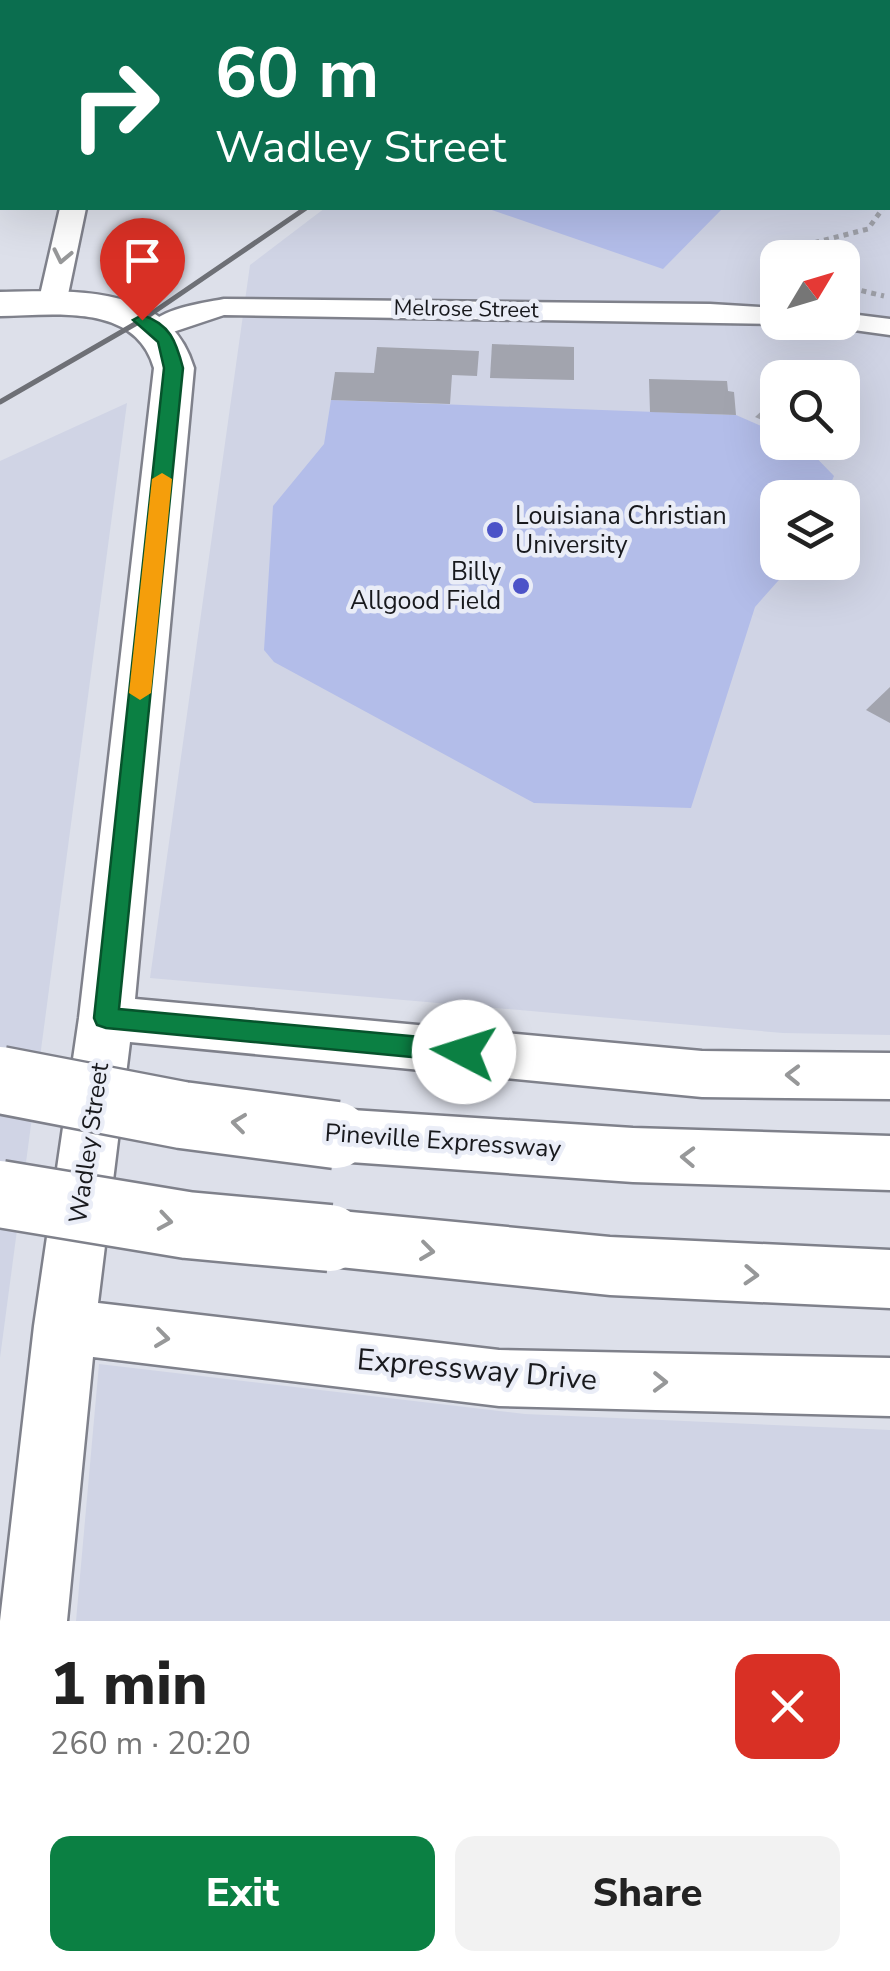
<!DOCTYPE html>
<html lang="en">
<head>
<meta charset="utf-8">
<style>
  body { margin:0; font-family:"Nunito Sans",sans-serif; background:#f2f2f2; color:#222; height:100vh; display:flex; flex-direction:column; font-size:38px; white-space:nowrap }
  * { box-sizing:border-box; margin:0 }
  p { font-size:32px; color:#767676 }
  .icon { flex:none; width:55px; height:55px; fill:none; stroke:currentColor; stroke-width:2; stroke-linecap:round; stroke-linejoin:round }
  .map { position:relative; height:1621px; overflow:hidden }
  .side { display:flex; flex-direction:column; background:#fff; flex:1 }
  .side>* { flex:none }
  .banner { position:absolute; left:0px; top:0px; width:890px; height:210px; box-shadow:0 10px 40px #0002; background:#0b6e4f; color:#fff; overflow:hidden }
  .needle { width:65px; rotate:52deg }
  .buttons { position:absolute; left:760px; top:240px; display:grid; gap:20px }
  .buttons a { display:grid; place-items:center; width:100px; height:100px; border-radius:20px; background:#fff; box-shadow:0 10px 40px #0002; font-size:50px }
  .pin { position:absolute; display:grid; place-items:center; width:85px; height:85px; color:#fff; margin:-102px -42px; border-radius:50% 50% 50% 0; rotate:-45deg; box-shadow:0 0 10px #0007 }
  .pin .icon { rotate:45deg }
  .me { position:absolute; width:110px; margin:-55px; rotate:275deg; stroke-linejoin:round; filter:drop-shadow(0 0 8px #0008) }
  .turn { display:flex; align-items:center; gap:35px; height:210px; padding:0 50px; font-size:45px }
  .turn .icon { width:130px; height:130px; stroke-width:2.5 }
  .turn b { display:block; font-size:70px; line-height:85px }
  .round { display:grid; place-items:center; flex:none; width:105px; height:105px; border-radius:20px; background:#f2f2f2 }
  .headline { display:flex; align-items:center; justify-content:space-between; height:170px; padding:0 50px }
  h1 { font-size:60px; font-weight:800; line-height:75px }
  .action { display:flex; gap:20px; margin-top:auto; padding:20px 50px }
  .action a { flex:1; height:115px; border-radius:20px; background:#0b8043; color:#fff; font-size:40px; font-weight:800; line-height:115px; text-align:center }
  .action a+a { background:#f2f2f2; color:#222 }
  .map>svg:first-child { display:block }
  .built { fill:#d0d4e5; fill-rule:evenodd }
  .green { fill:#b3bde9 }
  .building { fill:#a2a4ae }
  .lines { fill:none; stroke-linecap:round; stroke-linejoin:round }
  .street-casing { stroke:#7f818b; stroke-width:5 }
  .secondary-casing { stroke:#7f818b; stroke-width:5 }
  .highway-casing { stroke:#7f818b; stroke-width:5 }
  .path { stroke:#9ea0a8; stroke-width:5; stroke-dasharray:5 5; stroke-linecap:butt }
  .street { fill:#fff; fill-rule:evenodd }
  .secondary { fill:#fff; fill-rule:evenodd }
  .highway { fill:#fff; fill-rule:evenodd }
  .rail { stroke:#6e7076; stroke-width:5 }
  .highway-bridge-casing { stroke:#7f818b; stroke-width:71; stroke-linecap:butt }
  .highway-bridge { stroke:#fff; stroke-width:66 }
  .oneway { stroke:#979899 }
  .route { fill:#0b8043; stroke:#07532c; stroke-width:2.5 }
  .slow { fill:#f59e0b }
  .poi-dot { fill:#4c53c8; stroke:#eaedf7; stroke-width:4 }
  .labels { text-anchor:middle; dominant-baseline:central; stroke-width:9; stroke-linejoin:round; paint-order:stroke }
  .far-street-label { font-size:22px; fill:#18191d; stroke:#eaedf7 }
  .poi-label { font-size:25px; fill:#18191d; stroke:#eaedf7; text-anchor:start }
  .street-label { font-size:25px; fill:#18191d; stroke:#eaedf7 }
  .near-street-label { font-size:30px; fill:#18191d; stroke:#eaedf7 }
</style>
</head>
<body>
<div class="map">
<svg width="890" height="1621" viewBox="0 0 890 1621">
  <rect width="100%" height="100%" fill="#dde0ea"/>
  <g class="built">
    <path d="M597,0H890V1035L783,1033L150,978L250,265L325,208H888V2H593ZM778,258H842V322H778ZM778,378H842V442H778ZM778,498H842V562H778Z"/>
    <path d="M127,403L0,1358V461Z"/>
    <path d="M99,1364L525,1414L890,1430V1621H76Z"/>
  </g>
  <g class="green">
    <path d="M486,208H723L663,269Z"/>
    <path d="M331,400L736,415L777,433L778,442L804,445L834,476L825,497L778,498V562L794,563L755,607L691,808L534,803L274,662L264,650L273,506L324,444Z"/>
  </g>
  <g class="building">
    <path d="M492,344L574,347V380L490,378Z"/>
    <path d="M377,347L479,351L477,376L452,375L450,404L331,400L335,372L374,373Z"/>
    <path d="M649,379L727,381L728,391L734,392L736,415L650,412Z"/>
    <path d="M778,396V427L755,417Z"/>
    <path d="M890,687V723L866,710Z"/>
  </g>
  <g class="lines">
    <defs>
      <g id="street">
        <rect x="0" y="107" width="2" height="14"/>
        <path d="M60,208H86L66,304L52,312L38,304Z"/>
        <path d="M224,299L710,304L778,308V322H785L778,324L224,315L158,337L144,329C162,308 198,304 224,299Z"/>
        <path d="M842,313L890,319V335L832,327L829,322H842Z"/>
      </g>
      <path id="secondary" d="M0,292C73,291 169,283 194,368L135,999L702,1051L890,1053V1099L702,1097L130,1042L98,1303L499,1350L890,1358V1416L499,1406L93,1357L67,1621H0L34,1326L79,1018L154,368C136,303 55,315 0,316Z"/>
      <g id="highway">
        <path d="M336,1109L633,1128L890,1136V1190L633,1182L336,1161L314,1154L305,1135L314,1116Z"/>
        <path d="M330,1210L610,1237L890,1250V1308L610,1295L330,1266L307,1258L297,1238L307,1218Z"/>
      </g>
    </defs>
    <use href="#street" class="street-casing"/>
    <use href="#secondary" class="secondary-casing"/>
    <use href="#highway" class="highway-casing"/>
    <g class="path">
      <path d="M888,180L890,174"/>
      <path d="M799,258L795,250L801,246L868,229L883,208"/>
      <path d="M842,286L884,296"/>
    </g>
    <use href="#street" class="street"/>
    <use href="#secondary" class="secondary"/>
    <use href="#highway" class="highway"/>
    <path class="rail" d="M0,402L142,320L306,208"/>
    <defs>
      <g id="highway-bridge">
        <path d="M0,1080L182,1115L336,1135"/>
        <path d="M0,1194L187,1225L330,1238"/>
      </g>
    </defs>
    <use href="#highway-bridge" class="highway-bridge-casing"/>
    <use href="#highway-bridge" class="highway-bridge"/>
  </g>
  <defs><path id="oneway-chevron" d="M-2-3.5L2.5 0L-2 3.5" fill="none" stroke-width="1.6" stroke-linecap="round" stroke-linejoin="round" transform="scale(2.5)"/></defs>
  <g class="oneway">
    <use href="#oneway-chevron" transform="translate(62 256) rotate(102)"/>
    <use href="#oneway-chevron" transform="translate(793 1075) rotate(-179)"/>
    <use href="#oneway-chevron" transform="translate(239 1123) rotate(-173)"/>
    <use href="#oneway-chevron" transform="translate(688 1157) rotate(-178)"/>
    <use href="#oneway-chevron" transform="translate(165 1221) rotate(9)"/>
    <use href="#oneway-chevron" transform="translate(427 1251) rotate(7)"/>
    <use href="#oneway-chevron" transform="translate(751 1275) rotate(3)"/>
    <use href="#oneway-chevron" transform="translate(162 1338) rotate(7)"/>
    <use href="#oneway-chevron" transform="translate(660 1382) rotate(1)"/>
  </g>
  <path class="route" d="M142,315C170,324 176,341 183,368L119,1009L464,1041L473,1044L476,1052L473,1059L464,1062L106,1028L97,1025L94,1018L164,368L158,342L133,320Z"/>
  <path class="slow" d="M162,473L172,479L151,693L140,700L129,693L152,479Z"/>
  <g class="poi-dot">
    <circle cx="495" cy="530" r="10"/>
    <circle cx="521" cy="586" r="10"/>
  </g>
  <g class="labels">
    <g class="far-street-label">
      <text transform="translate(466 309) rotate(1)">Melrose Street</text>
    </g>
    <g class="poi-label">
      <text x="515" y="516">Louisiana Christian<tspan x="515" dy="29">University</tspan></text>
      <text x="501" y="572" text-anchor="end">Billy<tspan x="501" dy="29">Allgood Field</tspan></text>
    </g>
    <g class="street-label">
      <text transform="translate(443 1141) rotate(4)">Pineville Expressway</text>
      <text transform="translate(89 1143) rotate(-82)">Wadley Street</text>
    </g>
    <g class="near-street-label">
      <text transform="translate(477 1370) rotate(5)">Expressway Drive</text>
    </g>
  </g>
</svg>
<div class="buttons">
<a><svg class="needle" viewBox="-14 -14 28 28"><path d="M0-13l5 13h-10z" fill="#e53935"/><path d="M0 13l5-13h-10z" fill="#767676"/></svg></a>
<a><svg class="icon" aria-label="search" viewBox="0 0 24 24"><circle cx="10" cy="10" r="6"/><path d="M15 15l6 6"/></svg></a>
<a><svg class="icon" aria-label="layers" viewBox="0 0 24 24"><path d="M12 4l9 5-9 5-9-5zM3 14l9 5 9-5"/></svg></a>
</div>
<div class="pin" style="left:142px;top:320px;background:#d93025"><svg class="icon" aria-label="arrive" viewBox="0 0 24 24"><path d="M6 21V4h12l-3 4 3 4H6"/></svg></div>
<svg class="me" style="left:464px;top:1052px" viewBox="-20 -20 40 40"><circle r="19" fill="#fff"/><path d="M0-13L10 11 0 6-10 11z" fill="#0b8043"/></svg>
<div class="banner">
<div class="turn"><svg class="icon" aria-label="right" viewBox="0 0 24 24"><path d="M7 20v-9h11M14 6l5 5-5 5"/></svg><div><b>60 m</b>Wadley Street</div></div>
</div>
</div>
<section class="side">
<div class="headline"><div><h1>1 min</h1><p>260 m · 20:20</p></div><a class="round" style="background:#d93025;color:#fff"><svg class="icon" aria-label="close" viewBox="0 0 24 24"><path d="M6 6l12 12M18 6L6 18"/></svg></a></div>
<div class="action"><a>Exit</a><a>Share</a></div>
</section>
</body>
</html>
